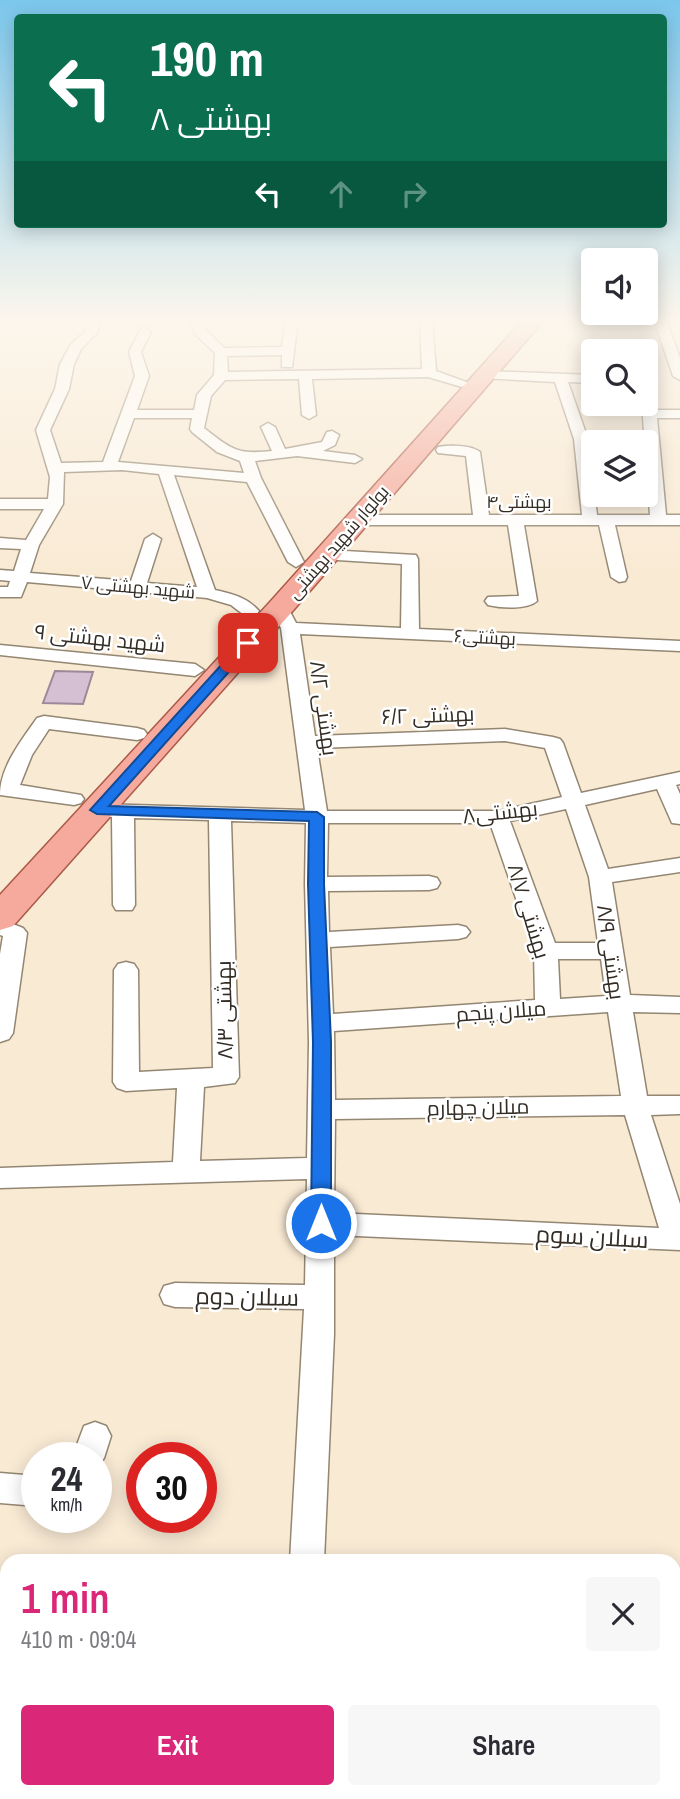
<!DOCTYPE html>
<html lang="en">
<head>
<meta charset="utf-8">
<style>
  body { margin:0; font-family:"Archivo Narrow",Cairo,sans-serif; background:#f7f7f7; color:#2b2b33; height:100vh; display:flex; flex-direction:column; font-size:26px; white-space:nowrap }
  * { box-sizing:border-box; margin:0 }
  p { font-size:23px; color:#7c7c81 }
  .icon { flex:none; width:38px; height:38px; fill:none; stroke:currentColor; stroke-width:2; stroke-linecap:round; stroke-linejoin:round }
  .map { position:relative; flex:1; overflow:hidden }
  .sheet { position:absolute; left:0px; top:1554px; width:681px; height:245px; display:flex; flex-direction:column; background:#fff; border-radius:21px 21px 0 0; box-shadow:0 4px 18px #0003 }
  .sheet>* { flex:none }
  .top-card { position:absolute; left:14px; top:14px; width:653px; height:214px; border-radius:7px; box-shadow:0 4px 18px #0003; background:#0b6e4f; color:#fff; overflow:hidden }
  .controls { position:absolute; left:581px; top:248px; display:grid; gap:14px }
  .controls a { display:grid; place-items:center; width:77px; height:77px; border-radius:7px; background:#fff; box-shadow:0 4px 18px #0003; font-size:35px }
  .speed { position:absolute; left:21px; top:1442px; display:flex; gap:14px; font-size:35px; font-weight:700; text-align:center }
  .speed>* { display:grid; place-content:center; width:91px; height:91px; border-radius:50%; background:#fff; box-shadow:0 4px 18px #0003; line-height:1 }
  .speed small { font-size:18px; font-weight:400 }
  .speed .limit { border:10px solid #d22; background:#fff; color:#111 }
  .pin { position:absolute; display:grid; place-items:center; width:60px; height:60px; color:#fff; margin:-30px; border-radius:14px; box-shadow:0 4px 10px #0006 }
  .me { position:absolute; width:77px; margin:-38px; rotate:0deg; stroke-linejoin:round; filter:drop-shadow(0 0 5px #0008) }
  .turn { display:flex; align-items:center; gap:24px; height:147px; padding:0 21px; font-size:32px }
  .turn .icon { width:91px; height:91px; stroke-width:2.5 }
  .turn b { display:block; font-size:49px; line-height:60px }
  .lanes { display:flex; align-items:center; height:66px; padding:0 21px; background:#0003; justify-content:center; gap:35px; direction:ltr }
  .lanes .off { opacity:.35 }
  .round { display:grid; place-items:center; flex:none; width:74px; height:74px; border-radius:7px; background:#f7f7f7 }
  .headline { display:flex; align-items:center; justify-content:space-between; height:119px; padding:0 21px }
  h1 { font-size:42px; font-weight:600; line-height:52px; color:#db2777 }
  .action { display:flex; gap:14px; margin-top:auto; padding:14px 21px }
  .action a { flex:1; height:80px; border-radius:7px; background:#db2777; color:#fff; font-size:28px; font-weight:600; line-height:80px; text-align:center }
  .action a+a { background:#f7f7f7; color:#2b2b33 }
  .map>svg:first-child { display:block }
  .building { fill:#d4c0d2; stroke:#9b8899; stroke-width:2 }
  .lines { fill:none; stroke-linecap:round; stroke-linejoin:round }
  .street-casing { stroke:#938672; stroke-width:3 }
  .primary-casing { stroke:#ac5a48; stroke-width:3 }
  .street { fill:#fff; fill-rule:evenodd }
  .primary { fill:#f5aa9d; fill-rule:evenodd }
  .route { fill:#1a73e8; stroke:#114b97; stroke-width:2 }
  .labels { text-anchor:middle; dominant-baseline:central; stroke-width:5; stroke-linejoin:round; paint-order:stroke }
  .far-street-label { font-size:18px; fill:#322c24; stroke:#fff }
  .street-label { font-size:21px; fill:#322c24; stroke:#fff }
  .near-street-label { font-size:24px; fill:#322c24; stroke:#fff }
</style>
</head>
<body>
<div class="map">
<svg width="680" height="1799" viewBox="0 0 680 1799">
  <rect width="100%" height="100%" fill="#f9ead4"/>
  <path class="building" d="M55,671L93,672L83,704L43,703Z"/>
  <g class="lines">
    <defs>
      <g id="street">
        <path d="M89,320H101L97,333L81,349L74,364L69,389L50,430L61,463L103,462L135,376L129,352L141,329L145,328L151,332L141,352L149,376L137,410H194L197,395L214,375L215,353L197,336L189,320H201L207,331L224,348L282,347L286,320H298L292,367H282V355L227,356L228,372L422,369L420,320H432L436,371L469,383L462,387L428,377L312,379L316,415L309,419L302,415L299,379L225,380L211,396L204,428C231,449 237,455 272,451L261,427L268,423L275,427L285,449L322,442L327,432L332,431L339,435L335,445L323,451L355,455L362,459L355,463L297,456L255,461L261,478L304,562L296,567L288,562L247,482L174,475L215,590C232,594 247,597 259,611L256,615H244L231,605L207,598L27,582L21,597H0V587H8L10,581L0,580V570L14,571L21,549L0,548V538L26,540L44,509H0V499H48L50,477L36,430L55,389L60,364L71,344L85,332ZM134,418H192L190,429L192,432L217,452L240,461L244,473L118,462ZM122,470L159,474L197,587L147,583L161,539L153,534L145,539L131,581L30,573L39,545L63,504L64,472Z"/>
        <path d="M654,320H666L680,358V380L673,376Z"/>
        <path d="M486,371L593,375V383L568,382L588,439L597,515H650L642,404H646V377L654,381L656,410H680V418H657L666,515H680V525H615L627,577L625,581L619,582L611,577L599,525H524L537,601C527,610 501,608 488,605L485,601L488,597L519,596L508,525H357L349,520L357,515H473L466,456L438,453L436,450L438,447C450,445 471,445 480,452L489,515H582L574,439L555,382L481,378V372Z"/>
        <path d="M327,550L416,555L418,559L419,629L680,641V651L300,634L315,736L505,729L553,737L560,739L563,743L581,793L680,772V784L676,785L680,794V824L672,823L657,789L585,805L608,869L680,858V872L612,882L630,995L680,997V1013L633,1012L647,1096H680V1114L651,1115L680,1204V1250L334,1235V1334L324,1561H290L304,1309L175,1307L164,1304L160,1295L164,1286L175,1283L305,1285L307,1179L0,1188V1168L173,1162L177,1088L126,1091L117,1088L113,1082L114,970L118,964L126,962L134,964L138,970L139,1072L213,1068L209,820L134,818L135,905L132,910H116L113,905L112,817L90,814L86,810L90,806L97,804L305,810L281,628L271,608L280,603L286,604L296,623L401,628L402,564L321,559L319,555ZM505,741L545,748L562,797L498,811H327L317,748ZM566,809L589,877L598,943H555L510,821ZM231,821L306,823L305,884L309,1042L307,1158L200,1161L204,1087L235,1083L239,1077ZM328,823H490L534,951L535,1000L333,1014L330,947L458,939L466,937L470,932L466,927L458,925L329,932L328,891L429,890L437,888L440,883L437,878L429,876L327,877ZM558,959H601L606,996L560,999ZM608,1012L621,1096L335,1100L334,1031ZM625,1115L659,1228L334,1213L335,1119Z"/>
        <path d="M0,645L195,664L204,670L195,676L0,655Z"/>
        <path d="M44,716L137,728L144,730L147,734L144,738L137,740L49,729L32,755L20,785L81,795L84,799L81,803L74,805L0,795C0,767 21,741 37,718Z"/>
        <path d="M0,919L23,928L27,933L13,1033L9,1039L0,1042V954L3,936L0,935Z"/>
        <path d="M95,1422L106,1426L111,1436L104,1458L96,1469V1458H72L84,1426Z"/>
        <path d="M0,1473L37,1476V1506L0,1503Z"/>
        <path d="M7,1775V1792H32L31,1799H0V1778Z"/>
        <path d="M268,1792H306L305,1799H267Z"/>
      </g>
      <path id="primary" d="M523,320H544L290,614L13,926L0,930V895L270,602Z"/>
    </defs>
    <use href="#street" class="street-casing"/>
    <use href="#primary" class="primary-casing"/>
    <use href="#street" class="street"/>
    <use href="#primary" class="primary"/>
  </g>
  <linearGradient id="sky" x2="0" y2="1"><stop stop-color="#7bc7ec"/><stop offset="0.56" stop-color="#fcf6ec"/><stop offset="1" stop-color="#fcf6ec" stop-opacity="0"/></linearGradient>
  <rect width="680" height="572" fill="url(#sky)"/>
  <path class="route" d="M248,640L252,641V646L109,806L317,812L324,817V884L331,1042V1223L328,1229L321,1231L314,1229L311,1223L313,1042L308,884L309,821L97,814L90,810L243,641Z"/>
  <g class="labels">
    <g class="far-street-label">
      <text x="519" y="501">بهشتی۴</text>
      <text transform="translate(338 542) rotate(-49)">بولوار شهید بهشتی</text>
      <text transform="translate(138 587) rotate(5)">شهید بهشتی ۷</text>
      <text transform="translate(485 637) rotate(3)">بهشتی۶</text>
    </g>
    <g class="street-label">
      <text transform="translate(100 638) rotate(6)">شهید بهشتی ۹</text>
      <text transform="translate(324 708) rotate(82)">بهشتی ۸/۲</text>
      <text transform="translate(428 715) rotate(-2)">بهشتی ۶/۲</text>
      <text transform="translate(500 812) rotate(-6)">بهشتی۸</text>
      <text transform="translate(529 911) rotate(73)">بهشتی ۸/۷</text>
      <text transform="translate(611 952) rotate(82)">بهشتی ۸/۹</text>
      <text transform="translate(224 1010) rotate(-91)">بهشتی ۸/۳</text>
      <text transform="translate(501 1011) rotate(-4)">میلان پنجم</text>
      <text transform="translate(478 1107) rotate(-1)">میلان چهارم</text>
    </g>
    <g class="near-street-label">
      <text transform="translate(592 1236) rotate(3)">سبلان سوم</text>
      <text transform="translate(247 1296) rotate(1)">سبلان دوم</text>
    </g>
  </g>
</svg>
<div class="controls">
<a><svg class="icon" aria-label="sound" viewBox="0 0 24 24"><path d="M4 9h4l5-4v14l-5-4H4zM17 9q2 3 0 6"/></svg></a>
<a><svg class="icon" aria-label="search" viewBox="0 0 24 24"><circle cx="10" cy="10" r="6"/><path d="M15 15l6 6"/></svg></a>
<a><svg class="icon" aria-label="layers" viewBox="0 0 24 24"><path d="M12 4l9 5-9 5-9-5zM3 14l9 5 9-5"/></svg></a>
</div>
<div class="speed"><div>24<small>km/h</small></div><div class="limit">30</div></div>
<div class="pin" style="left:248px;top:643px;background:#d93025"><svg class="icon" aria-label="arrive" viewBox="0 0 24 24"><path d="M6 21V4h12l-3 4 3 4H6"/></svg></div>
<svg class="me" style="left:321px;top:1223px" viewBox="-20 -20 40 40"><circle r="17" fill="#1a73e8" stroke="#fff" stroke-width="3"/><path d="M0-11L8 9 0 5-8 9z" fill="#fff"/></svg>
<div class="top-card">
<div class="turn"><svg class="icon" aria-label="left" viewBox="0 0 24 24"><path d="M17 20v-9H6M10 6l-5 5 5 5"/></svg><div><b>190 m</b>۸ بهشتی</div></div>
<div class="lanes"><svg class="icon" aria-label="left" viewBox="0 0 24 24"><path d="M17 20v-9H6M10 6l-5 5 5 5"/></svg><svg class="icon off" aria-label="ahead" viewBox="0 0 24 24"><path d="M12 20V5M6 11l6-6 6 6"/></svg><svg class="icon off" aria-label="right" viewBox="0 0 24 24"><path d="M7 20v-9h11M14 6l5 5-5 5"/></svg></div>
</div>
<section class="sheet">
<div class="headline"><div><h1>1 min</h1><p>410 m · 09:04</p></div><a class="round"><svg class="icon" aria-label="close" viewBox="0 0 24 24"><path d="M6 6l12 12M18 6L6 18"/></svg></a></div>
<div class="action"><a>Exit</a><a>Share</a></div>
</section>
</div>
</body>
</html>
